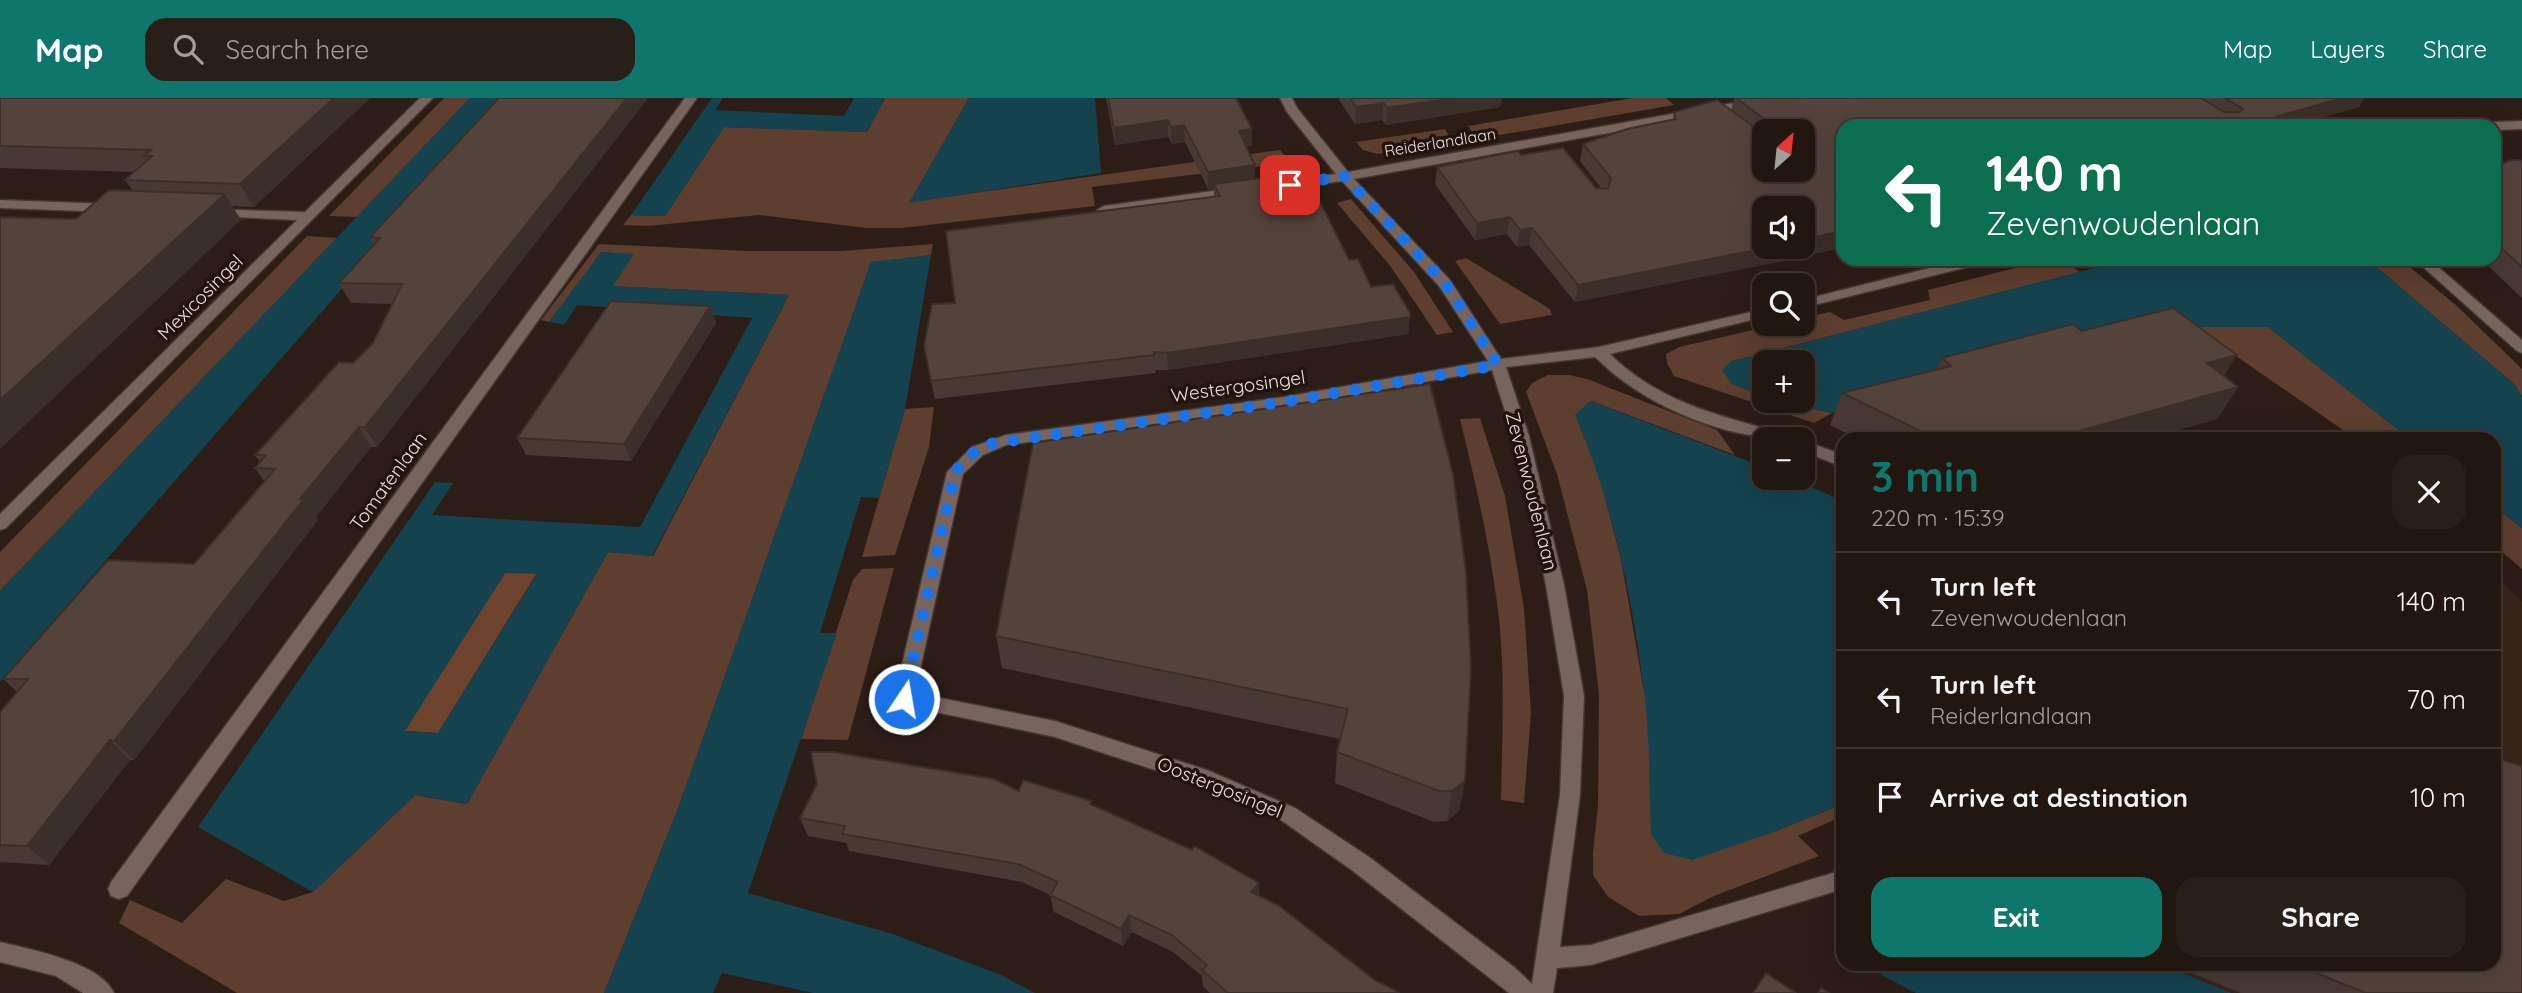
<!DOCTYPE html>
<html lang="en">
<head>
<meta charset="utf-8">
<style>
  body { margin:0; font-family:Quicksand,sans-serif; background:#291f19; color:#f1f3f6; height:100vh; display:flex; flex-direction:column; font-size:26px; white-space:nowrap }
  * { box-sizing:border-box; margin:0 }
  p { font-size:23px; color:#a29f9f }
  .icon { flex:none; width:38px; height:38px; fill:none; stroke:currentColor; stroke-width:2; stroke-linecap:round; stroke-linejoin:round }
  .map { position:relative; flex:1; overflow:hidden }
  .drawer { position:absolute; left:1836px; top:334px; width:665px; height:539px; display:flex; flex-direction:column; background:#211610; border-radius:21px; box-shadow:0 7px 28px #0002,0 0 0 2px #3e3530 }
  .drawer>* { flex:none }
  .hud { position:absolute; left:1836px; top:21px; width:665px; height:147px; border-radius:21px; box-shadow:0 7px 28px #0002,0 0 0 2px #3e3530; background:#0b6e4f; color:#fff; overflow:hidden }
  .needle { width:46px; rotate:27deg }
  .tools { position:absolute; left:1752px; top:21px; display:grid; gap:14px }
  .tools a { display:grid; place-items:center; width:63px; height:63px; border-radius:14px; background:#211610; box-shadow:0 7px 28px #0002,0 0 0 2px #3e3530; font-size:35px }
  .pin { position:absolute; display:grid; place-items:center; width:60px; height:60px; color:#fff; margin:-30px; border-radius:14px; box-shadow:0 4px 10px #0006 }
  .me { position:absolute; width:77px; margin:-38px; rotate:12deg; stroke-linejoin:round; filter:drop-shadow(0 0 5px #0008) }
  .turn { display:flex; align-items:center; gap:24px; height:147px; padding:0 35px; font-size:32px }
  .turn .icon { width:91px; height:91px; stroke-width:2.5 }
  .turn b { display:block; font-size:49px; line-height:60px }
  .round { display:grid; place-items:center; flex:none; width:74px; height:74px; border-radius:21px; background:#291f19 }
  .head { display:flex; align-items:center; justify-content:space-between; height:119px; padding:0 35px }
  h1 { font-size:42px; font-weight:700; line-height:52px; color:#0f766e }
  .primary-button { display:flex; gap:14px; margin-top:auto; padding:14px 35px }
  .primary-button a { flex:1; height:80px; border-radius:21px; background:#0f766e; color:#fff; font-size:28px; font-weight:700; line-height:80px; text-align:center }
  .primary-button a+a { background:#291f19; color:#f1f3f6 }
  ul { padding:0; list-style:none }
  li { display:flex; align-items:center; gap:21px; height:98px; padding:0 35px; border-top:2px solid #3e3530 }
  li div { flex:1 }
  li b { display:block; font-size:26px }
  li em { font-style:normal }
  header { display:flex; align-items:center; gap:42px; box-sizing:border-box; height:98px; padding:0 35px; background:#0f766e; color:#fff }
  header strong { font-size:33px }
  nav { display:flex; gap:38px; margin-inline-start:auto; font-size:24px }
  .search { width:490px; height:63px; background:#291f19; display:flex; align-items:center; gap:18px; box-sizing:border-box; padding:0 24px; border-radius:21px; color:#a29f9f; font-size:26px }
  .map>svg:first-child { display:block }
  .built { fill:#39241a }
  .green { fill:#5d3e2f }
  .forest { fill:#6d432e }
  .water { fill:#14424f; fill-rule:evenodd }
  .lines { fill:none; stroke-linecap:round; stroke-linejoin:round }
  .minor-casing { stroke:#433732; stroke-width:3 }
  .minor { fill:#77645c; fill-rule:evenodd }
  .wall { fill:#483a33; fill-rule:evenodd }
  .shaded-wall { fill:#3b2f29 }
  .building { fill:#54433b; stroke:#3b2f29; stroke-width:2 }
  .route { stroke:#1a73e8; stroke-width:12; stroke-dasharray:0 21.6 }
  .labels { text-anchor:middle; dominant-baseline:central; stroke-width:7; stroke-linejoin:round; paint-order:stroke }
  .far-street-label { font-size:16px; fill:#e9dfda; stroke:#22140d }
  .street-label { font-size:19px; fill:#e9dfda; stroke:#22140d }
</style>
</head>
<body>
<header>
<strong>Map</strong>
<div class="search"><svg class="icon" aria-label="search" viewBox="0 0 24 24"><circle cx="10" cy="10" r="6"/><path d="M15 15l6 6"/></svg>Search here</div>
<nav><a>Map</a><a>Layers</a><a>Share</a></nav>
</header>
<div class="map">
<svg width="2522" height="895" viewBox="0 0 2522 895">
  <rect width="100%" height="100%" fill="#2c1d16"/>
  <path class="built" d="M2494,476L2522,503V895H2232L2160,866H2494Z"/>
  <g class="green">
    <path d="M444,0H470L357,119L329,118Z"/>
    <path d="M885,0H969L910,104L1280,52L1302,79L1288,81L1281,66L1092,89L1095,108L902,130H866L759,117L648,128L623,127L631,117L665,118L724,29L867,34Z"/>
    <path d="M1633,0H1666L1674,7L1477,41L1468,28Z"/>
    <path d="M1445,31L1453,44L1377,56L1363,52L1356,44Z"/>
    <path d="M1351,101L1414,174L1453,234L1437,237L1391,169L1337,105Z"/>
    <path d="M307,138L337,140L0,493V454Z"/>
    <path d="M599,146L747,153H841L933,146L931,157L871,165L678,711L604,895H237L119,825L130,802L182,825L226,781L284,803L313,794L415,697L467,706L608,454L653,458L789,197L610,188L633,157L602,154L549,224L541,222Z"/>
    <path d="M1466,160L1550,211L1552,217L1500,226L1455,163Z"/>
    <path d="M2051,161H2061L2080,174L1732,263L1723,272L1732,286L1764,298V303H1783L1832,315L1814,325L1674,278L1667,265L1666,256L1679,249L1779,226H1802L1803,220L1830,214L1844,222L1930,202L1928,192Z"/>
    <path d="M2367,161H2400L2457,208L2522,271V298L2514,286Z"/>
    <path d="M2194,229H2268L2410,341H2356Z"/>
    <path d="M1548,277H1569L1587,281L1717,332L1735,357L1591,303L1576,317L1597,369L1621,461L1644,593L1768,736L1843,706V718L1798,738L1819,758L1714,798L1679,816L1639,818L1608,799L1593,777V754L1598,707L1599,597L1587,492L1557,376L1526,294L1532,285Z"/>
    <path d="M934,309L929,349L895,457L862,459L905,311Z"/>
    <path d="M1480,320L1505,398L1524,510L1531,615L1524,705L1501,702C1502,637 1506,570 1497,505C1489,443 1475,382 1460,321Z"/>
    <path d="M2494,408L2522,430V471L2494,447Z"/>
    <path d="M894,470L848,642L801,641L853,482L862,471Z"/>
  </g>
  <path class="forest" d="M505,475H537L438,635L404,633Z"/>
  <g class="water">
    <path d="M470,0H518L373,155L0,584V493Z"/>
    <path d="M712,0H723L715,12L844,18L854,0H885L867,34L724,29L665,118L631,117Z"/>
    <path d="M969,0H1095L1101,75L909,105Z"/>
    <path d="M601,154L634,156L613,188L789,197L652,458L608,454L467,706L415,697L313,794L198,729L435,384L453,385L432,417L640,429L752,220L577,207L564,227L549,224ZM505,475L537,476L438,635L405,633Z"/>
    <path d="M931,157L905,311L879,400L861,399L820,535H837L748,795L893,836L1001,877L1035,895H813L722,875L713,895H604L678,711L871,164Z"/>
    <path d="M2130,161H2367L2514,286L2522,298V430L2494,408V341H2410L2268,229H2173L2138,233L1832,315L1783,303H1802V264H1764V298L1732,286L1722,272L1732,263Z"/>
    <path d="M1590,303L1764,369V380H1790L1843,403V706L1768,736L1692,762L1664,755L1651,736C1649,688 1650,639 1644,592C1632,498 1612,403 1575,317Z"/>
    <path d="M1879,866H2160L2232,895H1916L1883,878Z"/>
  </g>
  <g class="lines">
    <defs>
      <g id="minor">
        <path d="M420,0H433L6,430L0,432V416L297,122L213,118L208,117V111L305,114Z"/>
        <path d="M685,0H697L127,798L119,801L111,798L108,791L111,784Z"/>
        <path d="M1280,0H1292L1297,10L1348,74L1761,0H1786L1780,4L1354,81L1450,182L1501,261L1599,249L1764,211V219L1610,256C1659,305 1724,319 1789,337L1791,341C1723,341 1643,307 1595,259L1506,269L1529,338L1564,487L1584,598L1580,697L1560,849L1591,847L1843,772V791L1591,867L1557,870L1553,895H1509L1353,773L1281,722L1194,685L1055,639L897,606L894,601L947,374L972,349L1006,337L1284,299L1488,263L1439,188L1342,83L1104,116L1097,112L1104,108L1336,76L1287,14ZM1492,272L1513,338L1546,487L1564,598L1560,697L1532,886L1514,869L1369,759L1295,710L1207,672L1055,623L915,595L963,376L983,357L1006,347L1284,309Z"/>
        <path d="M2522,23V31L2494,32V28H2488L2494,24Z"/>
        <path d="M0,102L112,106L119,110L112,114L0,110Z"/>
        <path d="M1966,161H1990L1988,164L1802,210V202Z"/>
        <path d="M2414,161H2429L2522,242V255L2517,253Z"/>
        <path d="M1802,342L1843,357V369L1802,353Z"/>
        <path d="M0,844C30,851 101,865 114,895H83L56,878L0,864Z"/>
      </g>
    </defs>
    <use href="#minor" class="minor-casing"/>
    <use href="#minor" class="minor"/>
  </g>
  <g class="wall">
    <path d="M0,0H370L254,109L232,108L241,122L76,121L133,93L125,82L134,74L0,70Z"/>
    <path d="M499,0H648L377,349H371L316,419L318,422L134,662H130L49,767L0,764V614L17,594L3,581L194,466L264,383L255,370L260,364L255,357L373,245L393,206L351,205L339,185L374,147L370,139Z"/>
    <path d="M1106,0H1236L1252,31V48H1246L1255,81L1268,94L1349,162L1371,189L1410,215L1408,236L1168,272H1155L1156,275L935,301L931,283L955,205L1214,99V90L1208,91L1185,44L1172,46L1168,39L1115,47Z"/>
    <path d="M1338,0H1502L1500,9L1386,27L1382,22L1355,26Z"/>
    <path d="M1734,0H2364L2359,9L2292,28H1843V149L1783,163L1575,204L1529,147L1517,149L1507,136L1475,142L1435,86L1437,69L1521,57L1596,90H1601L1580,63L1583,46L1673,21L1674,14L1731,13ZM1764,33H1802L1764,72Z"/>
    <path d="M2522,63V200L2481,161H2494V69Z"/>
    <path d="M710,208L716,225L631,363L526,357L517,340Z"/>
    <path d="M1942,260L2223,278L2238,289L2217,321L2146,341H1858L1830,327L1842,295L1937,271Z"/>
    <path d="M1033,345L1465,683L1459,713L1447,723L1434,724L1335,685L1337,654L1340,641L1002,570L996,538Z"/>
    <path d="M1019,693L1092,707L1259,798L1376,883L1399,895H1210L1203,889L1202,878L1173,854L1132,834L1123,848L1054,814L1050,797L1022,784L849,753L846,745L808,738L800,720Z"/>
    <path d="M2193,866H2494L2522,895H2241L2192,875Z"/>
  </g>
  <g class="shaded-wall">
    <path d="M334,0H370L254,109L240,86Z"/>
    <path d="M627,0H648L377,349L365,329Z"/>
    <path d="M1453,0H1502L1500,9L1386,27L1387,10Z"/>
    <path d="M2342,0H2364L2359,9L2292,28H2243Z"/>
    <path d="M1384,5L1382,22L1355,26L1356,9Z"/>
    <path d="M1168,22V39L1115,47L1114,30Z"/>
    <path d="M1184,27L1185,44L1172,46L1171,29Z"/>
    <path d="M1252,31V48L1239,49V33Z"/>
    <path d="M1255,67V84L1214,86V90L1208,91V74Z"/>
    <path d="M225,96L241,122L0,351V302Z"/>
    <path d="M1510,119L1507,136L1475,142L1477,125Z"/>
    <path d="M1532,130L1529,147L1517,149L1520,132Z"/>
    <path d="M1843,133V149L1783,163L1575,204L1578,187L1771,149H1802V142Z"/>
    <path d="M710,208L716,225L631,363L624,346Z"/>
    <path d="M1410,219L1408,236L1168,272L1167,255Z"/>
    <path d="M2237,257L2217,289L2207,265Z"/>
    <path d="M2238,289L2217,321L2146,341H2075L2079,333Z"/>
    <path d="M359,329L371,349L316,419L318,422L134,662L114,643L300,401Z"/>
    <path d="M110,642L130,662L49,767L27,748Z"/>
    <path d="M1465,683L1459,713L1447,723L1452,693Z"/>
    <path d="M1259,785V803L1251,794Z"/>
    <path d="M1129,817L1132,834L1123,848L1121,831Z"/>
  </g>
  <g class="building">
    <path d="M0,0H334L240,86L125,82L152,58H144L151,52L0,48Z"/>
    <path d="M499,0H627L365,329H359L300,401H304L114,643L110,642L27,748L0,747V614L28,581H3L108,462L194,466L275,371L255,370L266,357H255L339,264L353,265L373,245L402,186L339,185L380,140L370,139Z"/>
    <path d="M1108,0H1236L1252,31L1239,33L1255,67L1208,74L1184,27L1171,29L1168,22L1114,30Z"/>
    <path d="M1350,0H1453L1387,10L1384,5L1356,9Z"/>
    <path d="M1736,0H2201L2224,14H2240L2243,11L2225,0H2342L2243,28H1843V133L1802,142V110H1764V149H1771L1578,187L1532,130L1520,132L1510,119L1477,125L1437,69L1518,53L1521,57L1563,50L1596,90L1608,91L1611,80L1583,46L1627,31L1676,21L1674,14L1717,2L1764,36V72H1802V33H1771L1770,25Z"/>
    <path d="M2511,62H2520L2522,63V169L2494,143V69Z"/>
    <path d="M1261,80L1268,94L1313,89L1349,162L1358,161L1371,189L1393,186L1410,215V219L1167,255L1154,254V257L931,283L924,248L932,206L955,205L946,133L1220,98L1214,86Z"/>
    <path d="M109,92L225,96L0,302V119L76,121Z"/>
    <path d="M611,203L710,208L624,346L517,340Z"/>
    <path d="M2173,210L2237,257L2207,265L2238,289L2079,333L2088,341H1937L1842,295L1951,268L1942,260L2073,226L2082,233Z"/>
    <path d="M1430,286L1453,376L1466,474L1471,570L1465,683L1452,693H1439L1337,654L1348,611L996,538L1033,345Z"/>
    <path d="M811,654H833L994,681L1019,693L1023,682L1091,703L1090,706L1192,752L1194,748L1259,785L1251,794L1278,807L1376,883L1393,891L1399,895H1228L1202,872L1207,867L1172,837L1129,817L1121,831L1050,797L1058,784L1018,766L842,736L845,728L800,720L817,686Z"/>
    <path d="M2494,659L2522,668V895H2366L2293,866H2494Z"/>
    <path d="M1766,875L1796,895H1753Z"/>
    <path d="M1821,890L1829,895H1818Z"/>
  </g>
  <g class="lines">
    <path class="route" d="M904,601L955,374L968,358L988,346L1284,304L1498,267L1445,185L1344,78L1290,87"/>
  </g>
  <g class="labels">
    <g class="far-street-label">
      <text transform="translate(1440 44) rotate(-9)">Reiderlandlaan</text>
    </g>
    <g class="street-label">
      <text transform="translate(200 199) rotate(-45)">Mexicosingel</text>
      <text transform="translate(1238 288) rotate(-8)">Westergosingel</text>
      <text transform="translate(388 383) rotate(-54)">Tomatenlaan</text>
      <text transform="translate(1532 393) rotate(76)">Zevenwoudenlaan</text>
      <text transform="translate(1220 689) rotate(22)">Oostergosingel</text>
    </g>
  </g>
</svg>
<div class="tools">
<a><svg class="needle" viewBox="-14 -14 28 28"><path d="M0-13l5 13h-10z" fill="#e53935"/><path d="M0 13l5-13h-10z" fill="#a29f9f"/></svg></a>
<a><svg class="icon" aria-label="sound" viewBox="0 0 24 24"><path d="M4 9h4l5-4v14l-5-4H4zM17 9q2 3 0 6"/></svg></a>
<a><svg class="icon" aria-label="search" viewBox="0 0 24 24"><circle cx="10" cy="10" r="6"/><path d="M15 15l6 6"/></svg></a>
<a>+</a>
<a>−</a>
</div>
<div class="pin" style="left:1290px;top:87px;background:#d93025"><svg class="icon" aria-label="arrive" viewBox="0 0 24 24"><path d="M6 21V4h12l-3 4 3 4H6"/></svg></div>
<svg class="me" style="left:904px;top:601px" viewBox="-20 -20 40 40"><circle r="17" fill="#1a73e8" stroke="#fff" stroke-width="3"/><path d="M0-11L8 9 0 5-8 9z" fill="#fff"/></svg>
<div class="hud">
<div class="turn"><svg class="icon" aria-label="left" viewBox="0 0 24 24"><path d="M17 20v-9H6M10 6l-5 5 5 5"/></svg><div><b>140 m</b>Zevenwoudenlaan</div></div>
</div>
<section class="drawer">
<div class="head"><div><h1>3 min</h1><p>220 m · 15:39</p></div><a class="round"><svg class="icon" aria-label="close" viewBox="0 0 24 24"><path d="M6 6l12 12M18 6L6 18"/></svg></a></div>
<ul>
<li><svg class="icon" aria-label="left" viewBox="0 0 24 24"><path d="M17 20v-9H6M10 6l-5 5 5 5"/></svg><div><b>Turn left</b><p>Zevenwoudenlaan</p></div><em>140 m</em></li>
<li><svg class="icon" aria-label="left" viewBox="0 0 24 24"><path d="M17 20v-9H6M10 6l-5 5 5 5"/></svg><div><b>Turn left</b><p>Reiderlandlaan</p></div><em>70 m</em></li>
<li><svg class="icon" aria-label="arrive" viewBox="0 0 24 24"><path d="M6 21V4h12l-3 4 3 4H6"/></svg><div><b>Arrive at destination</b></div><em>10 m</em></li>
</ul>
<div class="primary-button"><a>Exit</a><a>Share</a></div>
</section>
</div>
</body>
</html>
